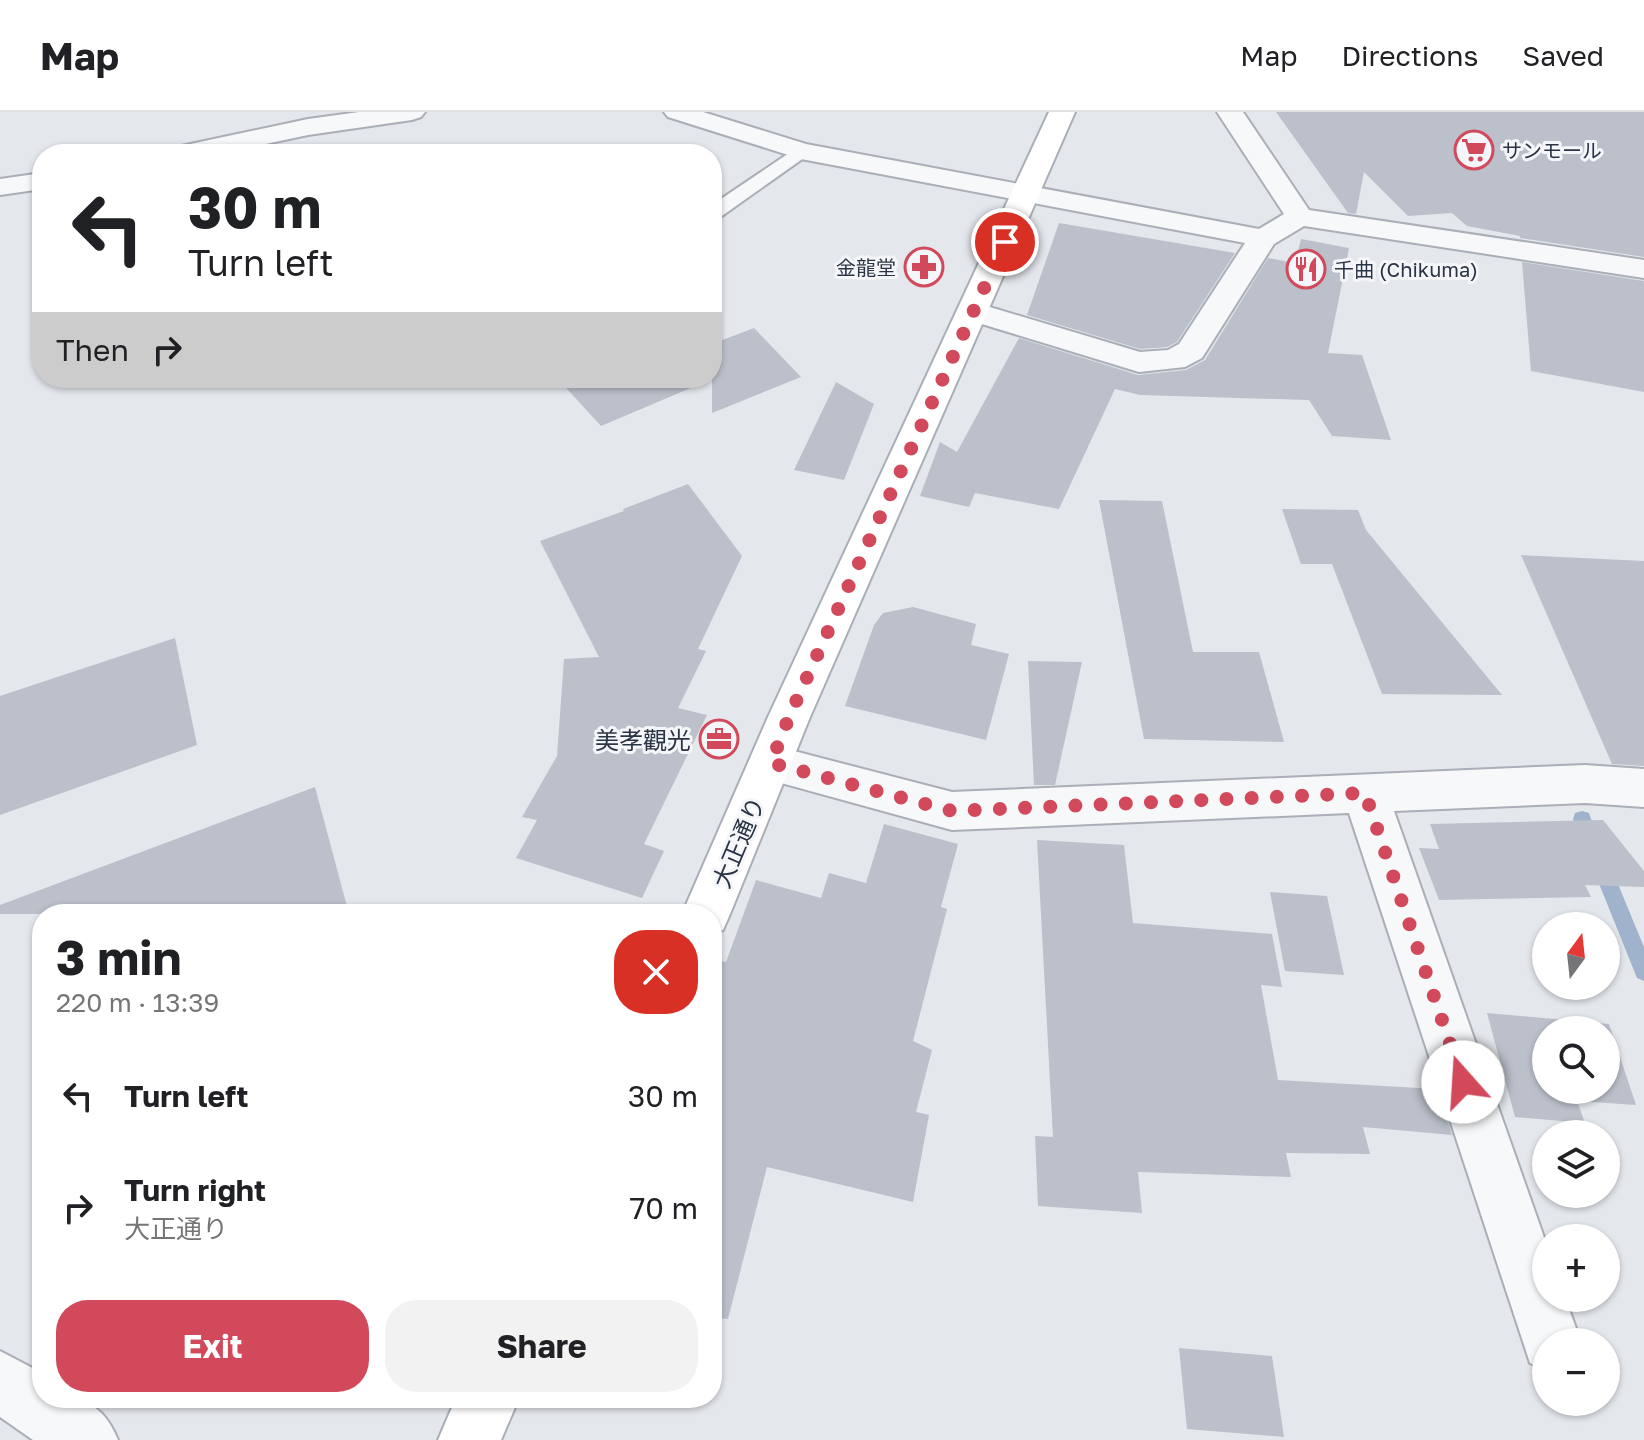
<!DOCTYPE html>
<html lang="en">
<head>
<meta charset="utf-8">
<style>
  body { margin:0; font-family:"Golos Text","Noto Sans JP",sans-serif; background:#f2f2f2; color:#202124; height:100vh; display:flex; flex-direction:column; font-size:30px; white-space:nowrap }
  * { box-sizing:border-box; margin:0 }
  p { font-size:26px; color:#757577 }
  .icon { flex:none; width:44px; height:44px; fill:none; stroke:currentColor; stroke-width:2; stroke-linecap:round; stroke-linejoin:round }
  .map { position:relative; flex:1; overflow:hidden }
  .drawer { position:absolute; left:32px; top:792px; width:690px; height:504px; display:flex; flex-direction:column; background:#fff; border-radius:32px; box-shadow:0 2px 6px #0004 }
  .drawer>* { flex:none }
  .banner { position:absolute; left:32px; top:32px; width:690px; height:244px; border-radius:32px; box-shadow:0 2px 6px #0004; background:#fff; color:#202124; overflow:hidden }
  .needle { width:52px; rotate:15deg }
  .controls { position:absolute; left:1532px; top:800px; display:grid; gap:16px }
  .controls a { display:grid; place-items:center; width:88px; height:88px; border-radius:50%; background:#fff; box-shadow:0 2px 6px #0004; font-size:40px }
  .pin { position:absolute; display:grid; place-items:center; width:68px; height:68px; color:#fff; margin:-34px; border:4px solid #fff; border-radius:50%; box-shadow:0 2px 8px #0007 }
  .me { position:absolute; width:88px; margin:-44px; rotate:341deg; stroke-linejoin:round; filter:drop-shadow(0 0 6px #0008) }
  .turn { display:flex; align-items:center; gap:28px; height:168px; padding:0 24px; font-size:36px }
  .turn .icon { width:104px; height:104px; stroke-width:2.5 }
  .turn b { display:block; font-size:56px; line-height:68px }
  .then { display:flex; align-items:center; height:76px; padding:0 24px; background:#0003; gap:16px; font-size:30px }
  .round { display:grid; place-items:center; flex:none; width:84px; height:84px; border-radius:32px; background:#f2f2f2 }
  .head { display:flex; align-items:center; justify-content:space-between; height:136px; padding:0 24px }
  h1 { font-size:48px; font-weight:700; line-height:60px }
  .action { display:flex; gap:16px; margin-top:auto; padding:16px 24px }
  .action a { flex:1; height:92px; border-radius:32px; background:#d1495b; color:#fff; font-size:32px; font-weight:700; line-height:92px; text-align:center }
  .action a+a { background:#f2f2f2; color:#202124 }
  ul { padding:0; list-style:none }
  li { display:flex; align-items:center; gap:24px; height:112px; padding:0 24px }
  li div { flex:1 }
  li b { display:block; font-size:30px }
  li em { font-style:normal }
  header { display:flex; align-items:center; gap:48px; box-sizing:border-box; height:112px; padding:0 40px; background:#fff; border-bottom:2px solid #e0e0e0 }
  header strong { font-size:38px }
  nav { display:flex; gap:44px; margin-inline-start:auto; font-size:28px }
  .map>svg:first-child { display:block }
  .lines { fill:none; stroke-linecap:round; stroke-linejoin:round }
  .stream { fill:#9fb4cc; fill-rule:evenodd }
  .building { fill:#bbc0ca; fill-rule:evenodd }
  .lane-casing { stroke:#a9aeb7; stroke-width:4 }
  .street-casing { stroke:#a9aeb7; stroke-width:4 }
  .secondary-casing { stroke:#a9aeb7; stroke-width:4 }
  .lane { fill:#f7f8fa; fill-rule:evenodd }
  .street { fill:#f7f8fa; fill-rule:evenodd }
  .secondary { fill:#fff; fill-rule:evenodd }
  .route { stroke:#d1495b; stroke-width:14; stroke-dasharray:0 25.2 }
  .labels { text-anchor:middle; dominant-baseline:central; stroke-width:6; stroke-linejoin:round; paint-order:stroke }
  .far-poi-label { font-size:20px; fill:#2b3445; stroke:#f4f6f9; text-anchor:start }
  .poi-label { font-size:24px; fill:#2b3445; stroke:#f4f6f9; text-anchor:end }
  .street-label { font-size:24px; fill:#2b3445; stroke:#f4f6f9 }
</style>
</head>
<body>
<header>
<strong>Map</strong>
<nav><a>Map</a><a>Directions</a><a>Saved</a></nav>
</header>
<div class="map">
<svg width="1644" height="1328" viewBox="0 0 1644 1328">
  <rect width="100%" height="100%" fill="#e4e7ec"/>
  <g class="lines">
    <path class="stream" d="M1582,699L1589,701L1591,707L1644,835V869L1637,866L1573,707L1575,701Z"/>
  </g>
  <g class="building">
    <path d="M1276,0H1644V145L1520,126V124L1467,114L1452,101L1408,104L1364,60L1356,102L1348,101Z"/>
    <path d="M1059,111L1159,128L1235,141L1177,230L1167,235L1140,237L1027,203Z"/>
    <path d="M1301,127L1349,136L1328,241L1362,243L1391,328L1332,324L1309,288L1140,283L1115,277L1059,397L975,381L969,395L920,384L940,330L957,340L1019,226L1138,263L1186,258L1205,248L1268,146L1295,151Z"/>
    <path d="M1522,150L1644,169V280L1531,259Z"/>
    <path d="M754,216L801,265L712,301V267L601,314L557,266H712V232Z"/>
    <path d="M836,270L874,292L844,368L794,358Z"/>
    <path d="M688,372L742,444L698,537L706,539L678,596L707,603L644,732L664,739L642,786L516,746L537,708L522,705L557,644L564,547L599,545L540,429L624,399L623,397Z"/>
    <path d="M1099,388L1162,389L1193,540H1259L1284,630L1144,627Z"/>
    <path d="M1282,397L1358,398L1366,418L1502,583L1382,582L1332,452H1301Z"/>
    <path d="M1521,443L1644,449V654L1612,652Z"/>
    <path d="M913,495L976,512L971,533L1009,542L986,628L845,594L874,513L883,501Z"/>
    <path d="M175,526L197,633L0,703V584Z"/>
    <path d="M1028,549L1082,550L1055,673H1034Z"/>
    <path d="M315,675L349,802H0V793Z"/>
    <path d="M1603,708L1644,759V775L1585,773L1591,785L1439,788L1419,736L1439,737L1430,712Z"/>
    <path d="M884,712L958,732L941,795L947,797L913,929L932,938L916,1000L929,1003L913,1090L767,1055L728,1207L712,1205V874L722,849L726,850L756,768L821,786L829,761L866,771Z"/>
    <path d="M1037,728L1124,733L1133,811L1272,822L1282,875L1261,873L1278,968L1437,977L1452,1023L1363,1015L1370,1042L1286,1041L1291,1065L1138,1060L1142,1101L1038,1094L1035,1024L1053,1025Z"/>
    <path d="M1270,780L1327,784L1344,863L1285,859Z"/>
    <path d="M1487,901L1609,912L1636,993L1577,989L1585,1011L1515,1005ZM1546,918H1606V978H1546Z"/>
    <path d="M1179,1236L1272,1244L1284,1325L1187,1317Z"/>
  </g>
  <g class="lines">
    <defs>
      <path id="lane" d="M801,33L811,39L808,43L719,106L712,108V93Z"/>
      <g id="street">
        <path d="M359,0H425L421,5L412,8L308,23L218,42H168L172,36L181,34L308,7Z"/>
        <path d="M664,0H703L806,32L1259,117L1284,102L1217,0H1243L1309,98L1644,148V166L1304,114L1274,132L1202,246L1185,255L1139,260L962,206L958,199L962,192L973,190L1140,240L1168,238L1179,232L1245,131L801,47L668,5Z"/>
        <path d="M42,61V77L0,83V67Z"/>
        <path d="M771,633L952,680L1585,653L1644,657V695L1585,691L1394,699L1546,1131V1186H1565L1581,1230H1546V1258L1530,1251L1349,701L952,718L756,664L749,651L756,638Z"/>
        <path d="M0,1239L42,1261V1286C82,1286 102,1289 118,1328H33L0,1305Z"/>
      </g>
      <g id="secondary">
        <path d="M1049,0H1075L810,605L730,802L723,818L712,822V802H682L768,605Z"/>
        <path d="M456,1286H519L501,1328H438Z"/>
      </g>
    </defs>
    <use href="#lane" class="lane-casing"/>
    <use href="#street" class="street-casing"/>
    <use href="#secondary" class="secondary-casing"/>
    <use href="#lane" class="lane"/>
    <use href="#street" class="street"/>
    <use href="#secondary" class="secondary"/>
  </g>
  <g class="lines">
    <path class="route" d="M1005,130L789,605L771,651L952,699L1365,681L1463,970"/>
  </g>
  <defs>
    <symbol id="supermarket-ring" viewBox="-11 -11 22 22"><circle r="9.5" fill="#f4f6f9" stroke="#d1495b" stroke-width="1.5"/><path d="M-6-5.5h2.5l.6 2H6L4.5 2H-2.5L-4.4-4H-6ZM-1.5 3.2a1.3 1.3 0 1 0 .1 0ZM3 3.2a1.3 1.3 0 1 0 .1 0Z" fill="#d1495b"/></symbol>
    <symbol id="pharmacy-ring" viewBox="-11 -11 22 22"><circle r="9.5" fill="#f4f6f9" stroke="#d1495b" stroke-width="1.5"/><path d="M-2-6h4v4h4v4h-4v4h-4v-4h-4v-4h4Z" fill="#d1495b"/></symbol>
    <symbol id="restaurant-ring" viewBox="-11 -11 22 22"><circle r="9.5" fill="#f4f6f9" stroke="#d1495b" stroke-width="1.5"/><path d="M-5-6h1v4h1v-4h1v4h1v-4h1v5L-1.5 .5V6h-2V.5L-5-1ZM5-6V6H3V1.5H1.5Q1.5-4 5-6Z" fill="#d1495b"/></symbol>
    <symbol id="office-ring" viewBox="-11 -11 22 22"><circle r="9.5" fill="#f4f6f9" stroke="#d1495b" stroke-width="1.5"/><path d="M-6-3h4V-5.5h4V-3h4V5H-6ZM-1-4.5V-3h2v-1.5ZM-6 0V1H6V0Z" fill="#d1495b"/></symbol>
  </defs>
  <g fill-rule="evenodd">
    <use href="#supermarket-ring" x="1452" y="16" width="44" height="44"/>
    <use href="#pharmacy-ring" x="902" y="133" width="44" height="44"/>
    <use href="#restaurant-ring" x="1284" y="135" width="44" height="44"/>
    <use href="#office-ring" x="697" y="605" width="44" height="44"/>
  </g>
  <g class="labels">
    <g class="far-poi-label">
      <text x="1502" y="38">サンモール</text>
      <text x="896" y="155" text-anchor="end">金龍堂</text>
      <text x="1334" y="157">千曲 (Chikuma)</text>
    </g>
    <g class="poi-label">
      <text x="691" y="627">美孝觀光</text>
    </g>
    <g class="street-label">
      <text transform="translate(738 730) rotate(-67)">大正通り</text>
    </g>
  </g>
</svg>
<div class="controls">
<a><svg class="needle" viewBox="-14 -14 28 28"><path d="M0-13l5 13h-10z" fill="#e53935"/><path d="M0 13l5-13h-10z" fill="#757577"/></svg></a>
<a><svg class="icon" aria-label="search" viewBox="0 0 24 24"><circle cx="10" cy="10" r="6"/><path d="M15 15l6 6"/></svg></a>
<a><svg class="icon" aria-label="layers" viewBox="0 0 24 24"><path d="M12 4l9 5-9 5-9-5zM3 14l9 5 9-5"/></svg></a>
<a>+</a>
<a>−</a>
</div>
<div class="pin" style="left:1005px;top:130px;background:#d93025"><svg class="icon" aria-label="arrive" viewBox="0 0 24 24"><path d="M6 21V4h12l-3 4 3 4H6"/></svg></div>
<svg class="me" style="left:1463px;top:970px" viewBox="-20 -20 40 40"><circle r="19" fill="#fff"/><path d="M0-13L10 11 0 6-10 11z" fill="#d1495b"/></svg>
<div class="banner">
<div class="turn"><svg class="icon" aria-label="left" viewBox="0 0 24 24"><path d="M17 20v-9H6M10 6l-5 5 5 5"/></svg><div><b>30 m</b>Turn left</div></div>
<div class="then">Then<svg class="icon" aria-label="right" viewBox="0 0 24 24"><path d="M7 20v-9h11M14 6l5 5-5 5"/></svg></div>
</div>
<section class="drawer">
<div class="head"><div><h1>3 min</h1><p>220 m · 13:39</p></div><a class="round" style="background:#d93025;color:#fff"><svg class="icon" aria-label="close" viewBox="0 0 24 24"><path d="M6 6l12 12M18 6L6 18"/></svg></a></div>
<ul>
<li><svg class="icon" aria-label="left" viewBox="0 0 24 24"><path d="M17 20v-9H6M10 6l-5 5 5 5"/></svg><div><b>Turn left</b></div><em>30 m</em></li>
<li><svg class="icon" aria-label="right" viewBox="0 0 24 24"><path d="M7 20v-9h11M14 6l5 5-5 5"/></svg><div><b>Turn right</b><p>大正通り</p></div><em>70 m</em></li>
</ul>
<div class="action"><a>Exit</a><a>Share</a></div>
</section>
</div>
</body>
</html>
